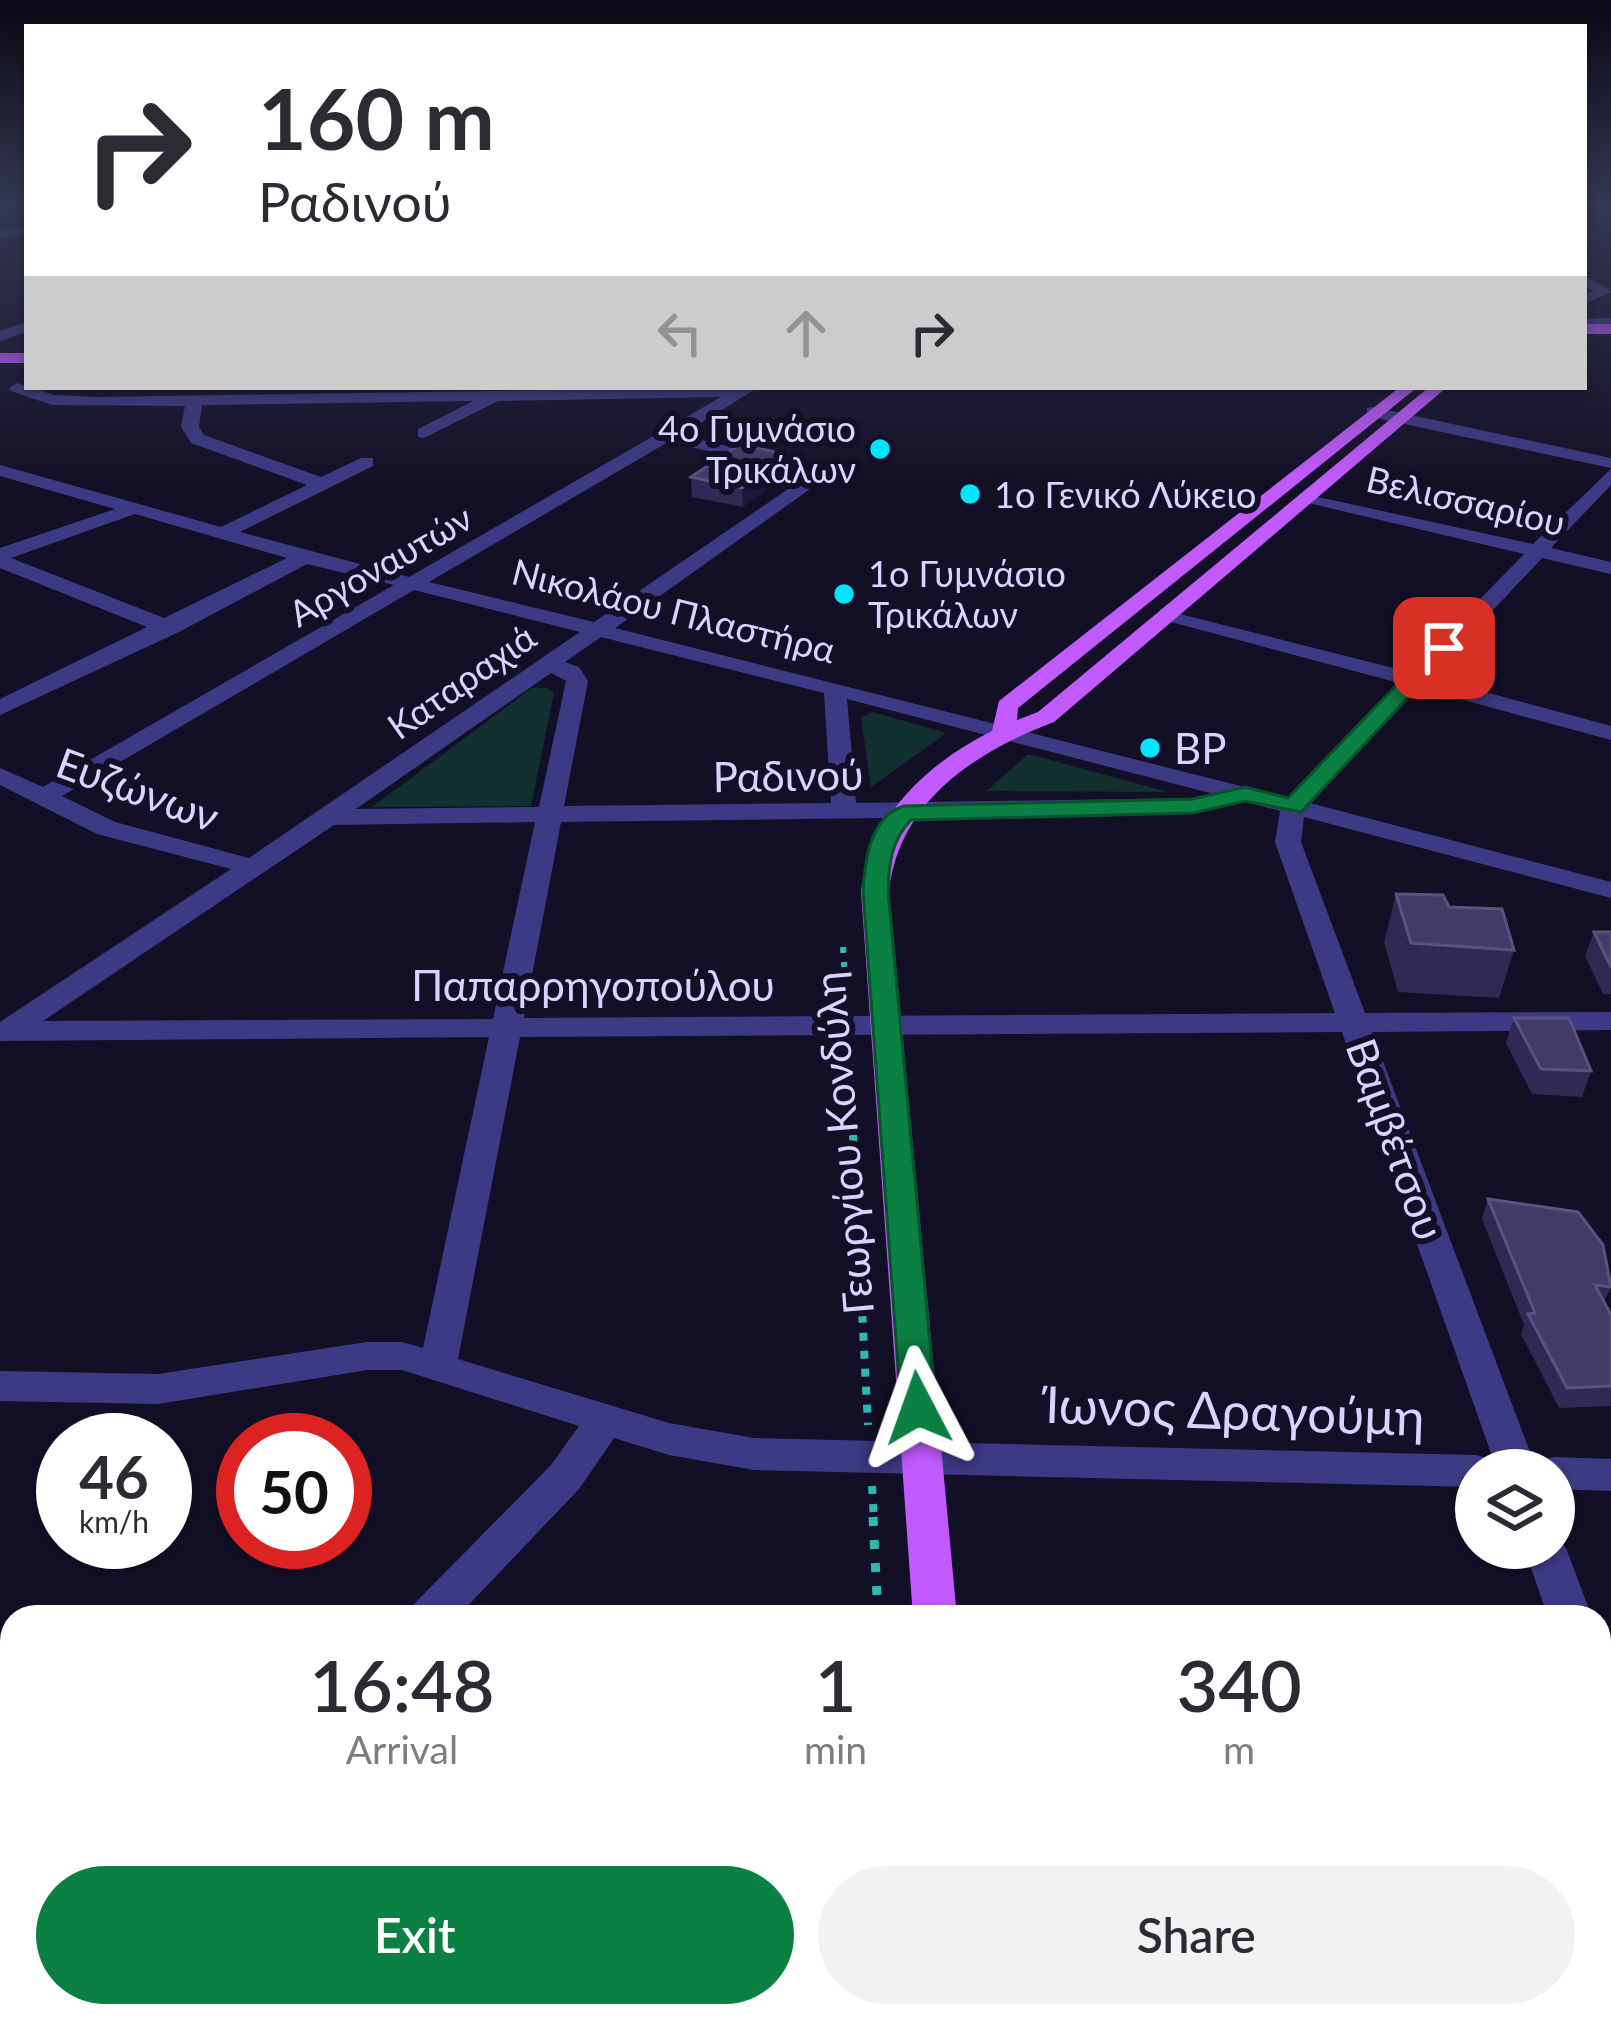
<!DOCTYPE html>
<html lang="en">
<head>
<meta charset="utf-8">
<style>
  body { margin:0; font-family:Lato,sans-serif; background:#f2f2f3; color:#2b2b33; height:100vh; display:flex; flex-direction:column; font-size:45px; white-space:nowrap }
  * { box-sizing:border-box; margin:0 }
  p { font-size:39px; color:#7c7c81 }
  .icon { flex:none; width:66px; height:66px; fill:none; stroke:currentColor; stroke-width:2; stroke-linecap:round; stroke-linejoin:round }
  .map { position:relative; flex:1; overflow:hidden }
  .side { position:absolute; left:0px; top:1605px; width:1611px; height:423px; display:flex; flex-direction:column; background:#fff; border-radius:36px 36px 0 0; box-shadow:0 3px 9px #0004 }
  .side>* { flex:none }
  .top-card { position:absolute; left:24px; top:24px; width:1563px; height:366px; border-radius:0px; box-shadow:0 3px 9px #0004; background:#fff; color:#2b2b33; overflow:hidden }
  .tools { position:absolute; left:1455px; top:1449px; display:grid; gap:24px }
  .tools a { display:grid; place-items:center; width:120px; height:120px; border-radius:50%; background:#fff; box-shadow:0 3px 9px #0004; font-size:60px }
  .speed { position:absolute; left:36px; top:1413px; display:flex; gap:24px; font-size:60px; font-weight:700; text-align:center }
  .speed>* { display:grid; place-content:center; width:156px; height:156px; border-radius:50%; background:#fff; box-shadow:0 3px 9px #0004; line-height:1 }
  .speed small { font-size:30px; font-weight:400 }
  .speed .limit { border:18px solid #d22; background:#fff; color:#111 }
  .pin { position:absolute; display:grid; place-items:center; width:102px; height:102px; color:#fff; margin:-51px; border-radius:24px; box-shadow:0 6px 18px #0006 }
  .me { position:absolute; width:132px; margin:-66px; rotate:356deg; stroke-linejoin:round; filter:drop-shadow(0 0 9px #0008) }
  .turn { display:flex; align-items:center; gap:42px; height:252px; padding:0 36px; font-size:54px }
  .turn .icon { width:156px; height:156px; stroke-width:2.5 }
  .turn b { display:block; font-size:84px; line-height:102px }
  .lanes { display:flex; align-items:center; height:114px; padding:0 36px; background:#0003; justify-content:center; gap:60px; direction:ltr }
  .lanes .off { opacity:.35 }
  .eta { display:flex; justify-content:space-evenly; align-items:center; height:204px; text-align:center }
  .eta b { font-size:72px; font-weight:600; line-height:84px }
  .cta { display:flex; gap:24px; margin-top:auto; padding:24px 36px }
  .cta a { flex:1; height:138px; border-radius:72px; background:#0b8043; color:#fff; font-size:48px; font-weight:600; line-height:138px; text-align:center }
  .cta a+a { background:#f2f2f3; color:#2b2b33 }
  .map>svg:first-child { display:block }
  .green { fill:#12302f }
  .lines { fill:none; stroke-linecap:round; stroke-linejoin:round }
  .path-far2 { stroke:#2fb8b0; stroke-width:6; stroke-dasharray:6 9; stroke-linecap:butt }
  .path-far1 { stroke:#2fb8b0; stroke-width:8; stroke-dasharray:8 10; stroke-linecap:butt }
  .path { stroke:#2fb8b0; stroke-width:9; stroke-dasharray:9 14; stroke-linecap:butt }
  .minor { fill:#3d3a85; fill-rule:evenodd }
  .major { fill:#c25bff; fill-rule:evenodd }
  .wall { fill:#312854 }
  .shaded-wall { fill:#1d163a }
  .building { fill:#433a66; stroke:#5a527e; stroke-width:3 }
  .route { fill:#0b8043; stroke:#07532c; stroke-width:3 }
  .poi-dot { fill:#00e5ff; stroke:#130f26; stroke-width:4.5 }
  .labels { text-anchor:middle; dominant-baseline:central; stroke-width:12; stroke-linejoin:round; paint-order:stroke }
  .far-poi-label { font-size:36px; fill:#d9d4ff; stroke:#130f26; text-anchor:start }
  .far-street-label { font-size:36px; fill:#d9d4ff; stroke:#130f26 }
  .poi-label { font-size:42px; fill:#d9d4ff; stroke:#130f26; text-anchor:start }
  .street-label { font-size:42px; fill:#d9d4ff; stroke:#130f26 }
  .near-street-label { font-size:51px; fill:#d9d4ff; stroke:#130f26 }
</style>
</head>
<body>
<div class="map">
<svg width="1611" height="2027" viewBox="0 0 1611 2027">
  <rect width="100%" height="100%" fill="#130f26"/>
  <g class="green">
    <path d="M547,688L554,693L531,806L372,807L532,688Z"/>
    <path d="M873,712L946,733L871,787L861,717Z"/>
    <path d="M1027,755H1032L1168,792L986,791Z"/>
  </g>
  <g class="lines">
    <g class="path-far2">
      <path d="M843,947L846,1000"/>
      <path d="M849,1049L853,1120"/>
    </g>
    <g class="path-far1">
      <path d="M852,1117L868,1425"/>
      <path d="M872,1486L874,1520"/>
    </g>
    <g class="path">
      <path d="M873,1517L878,1617"/>
      <path d="M899,2016L900,2027"/>
    </g>
    <g class="minor">
      <path d="M27,226V234L0,239V231Z"/>
      <path d="M1584,276L1609,289L1611,292L1584,304V295L1593,291L1584,286Z"/>
      <path d="M1611,318V328L1584,329V319Z"/>
      <path d="M27,322V332L0,341V331Z"/>
      <path d="M17,383L54,395L96,397L759,387L681,435L834,472L615,628L1288,798L1399,683L1160,619V609L1409,672L1524,554L1300,501V493L1533,544L1611,469V485L1551,548L1611,562V574L1542,558L1430,677L1611,726V740L1419,688L1310,803L1611,882V898L1304,817L1301,842L1365,1013L1611,1012V1030L1372,1032L1536,1468L1540,1461L1554,1457L1611,1459V1491L1554,1489V1470H1497L1342,1032L520,1037L458,1359L669,1423L754,1438L1476,1455L1490,1459L1495,1470H1476V1487L754,1470L669,1455L614,1438L579,1489L457,1617H407L414,1604L551,1465L579,1426L402,1370H367L158,1404L0,1401V1371L158,1374L367,1342H402L423,1348L489,1037L0,1041V1022L231,869L97,834L0,785V768L43,787L394,585L307,564L177,633L0,715V699L147,627L0,568V548L115,509L0,476V465L221,527L307,485L191,443L181,427L185,406L52,405L11,391L9,388ZM721,397L409,577L240,532L373,466V458H361L321,477L204,435L199,427L202,405L473,401L418,429V437L424,438L498,401ZM668,442L810,474L594,622L429,582ZM135,514L287,558L164,618L11,558ZM414,590L580,632L249,858L115,822L62,796ZM601,637L824,693L831,803L564,806L588,681L579,667L565,662ZM551,673L566,681L539,807L356,809ZM847,699L1214,794L1193,798L856,803ZM1246,802L1280,811L1275,842L1335,1013L524,1018L561,822L1193,814ZM535,822L493,1019L43,1021L334,825Z"/>
      <path d="M1373,407L1611,458V468L1367,416V408Z"/>
      <path d="M1554,1533L1566,1548L1592,1617H1548L1524,1548H1554Z"/>
      <path d="M1599,1675L1611,1680V1750L1599,1746Z"/>
      <path d="M58,2016H113L108,2027H53Z"/>
    </g>
    <g class="major">
      <rect x="1584" y="324" width="27" height="10"/>
      <rect x="0" y="353" width="27" height="10"/>
      <path d="M1400,387L1414,390L1018,708L1017,720L1038,712L1429,387H1447L1054,722C975,752 899,801 889,891L957,1617H913L861,891C871,816 926,764 992,731L999,701Z"/>
      <path d="M940,2016H992L993,2027H941Z"/>
    </g>
  </g>
  <g class="wall">
    <path d="M789,474L743,507L692,497L691,477Z"/>
    <path d="M1396,894L1449,907L1514,950L1499,998L1398,992L1384,942Z"/>
    <path d="M1594,932H1611V994H1603L1585,956Z"/>
    <path d="M1514,1018L1591,1071L1582,1097L1532,1094L1506,1043Z"/>
    <path d="M1488,1199L1611,1287L1604,1302L1611,1315V1406L1559,1408L1521,1334L1524,1325L1482,1219Z"/>
  </g>
  <path class="shaded-wall" d="M789,455V474L743,507L742,488Z"/>
  <g class="building">
    <path d="M740,444L789,455L742,488L691,477Z"/>
    <path d="M1396,894L1443,895L1449,907L1502,909L1514,950L1411,943Z"/>
    <path d="M1594,932H1611V967Z"/>
    <path d="M1514,1018H1569L1591,1071L1541,1069Z"/>
    <path d="M1488,1199L1578,1212L1603,1245L1611,1287L1595,1285L1611,1315V1386L1567,1388L1528,1314L1535,1313Z"/>
  </g>
  <linearGradient id="sky" x2="0" y2="1"><stop stop-color="#0a0815"/><stop offset="0.42" stop-color="#333752"/><stop offset="1" stop-color="#333752" stop-opacity="0"/></linearGradient>
  <rect width="1611" height="486" fill="url(#sky)"/>
  <path class="route" d="M1437,643L1454,648L1301,812L1245,801L1193,813L911,820C891,841 889,863 888,891L936,1408L931,1418H906L901,1408L863,891C865,860 870,817 904,806L1193,799L1245,787L1288,798Z"/>
  <g class="poi-dot">
    <circle cx="880" cy="449" r="12"/>
    <circle cx="970" cy="494" r="12"/>
    <circle cx="844" cy="594" r="12"/>
    <circle cx="1150" cy="748" r="12"/>
  </g>
  <g class="labels">
    <g class="far-poi-label">
      <text x="856" y="428" text-anchor="end">4ο Γυμνάσιο<tspan x="856" dy="41">Τρικάλων</tspan></text>
      <text x="994" y="494">1ο Γενικό Λύκειο</text>
      <text x="868" y="573">1ο Γυμνάσιο<tspan x="868" dy="41">Τρικάλων</tspan></text>
    </g>
    <g class="far-street-label">
      <text transform="translate(1466 500) rotate(13)">Βελισσαρίου</text>
      <text transform="translate(380 565) rotate(-30)">Αργοναυτών</text>
      <text transform="translate(674 610) rotate(14)">Νικολάου Πλαστήρα</text>
      <text transform="translate(461 681) rotate(-35)">Καταραχιά</text>
    </g>
    <g class="poi-label">
      <text x="1174" y="748">BP</text>
    </g>
    <g class="street-label">
      <text transform="translate(788 775) rotate(-1)">Ραδινού</text>
      <text transform="translate(138 789) rotate(20)">Ευζώνων</text>
      <text x="593" y="985">Παπαρρηγοπούλου</text>
      <text transform="translate(1396 1139) rotate(70)">Βαμβέτσου</text>
      <text transform="translate(843 1143) rotate(-95)">Γεωργίου Κονδύλη</text>
    </g>
    <g class="near-street-label">
      <text transform="translate(1235 1410) rotate(2)">Ίωνος Δραγούμη</text>
    </g>
  </g>
</svg>
<div class="tools">
<a><svg class="icon" aria-label="layers" viewBox="0 0 24 24"><path d="M12 4l9 5-9 5-9-5zM3 14l9 5 9-5"/></svg></a>
</div>
<div class="speed"><div>46<small>km/h</small></div><div class="limit">50</div></div>
<div class="pin" style="left:1444px;top:648px;background:#d93025"><svg class="icon" aria-label="arrive" viewBox="0 0 24 24"><path d="M6 21V4h12l-3 4 3 4H6"/></svg></div>
<svg class="me" style="left:918px;top:1408px" viewBox="-20 -20 40 40"><path d="M0-17L14 15 0 8-14 15z" fill="#0b8043" stroke="#fff" stroke-width="4"/></svg>
<div class="top-card">
<div class="turn"><svg class="icon" aria-label="right" viewBox="0 0 24 24"><path d="M7 20v-9h11M14 6l5 5-5 5"/></svg><div><b>160 m</b>Ραδινού</div></div>
<div class="lanes"><svg class="icon off" aria-label="left" viewBox="0 0 24 24"><path d="M17 20v-9H6M10 6l-5 5 5 5"/></svg><svg class="icon off" aria-label="ahead" viewBox="0 0 24 24"><path d="M12 20V5M6 11l6-6 6 6"/></svg><svg class="icon" aria-label="right" viewBox="0 0 24 24"><path d="M7 20v-9h11M14 6l5 5-5 5"/></svg></div>
</div>
<section class="side">
<div class="eta">
<div><b>16:48</b><p>Arrival</p></div>
<div><b>1</b><p>min</p></div>
<div><b>340</b><p>m</p></div>
</div>
<div class="cta"><a>Exit</a><a>Share</a></div>
</section>
</div>
</body>
</html>
